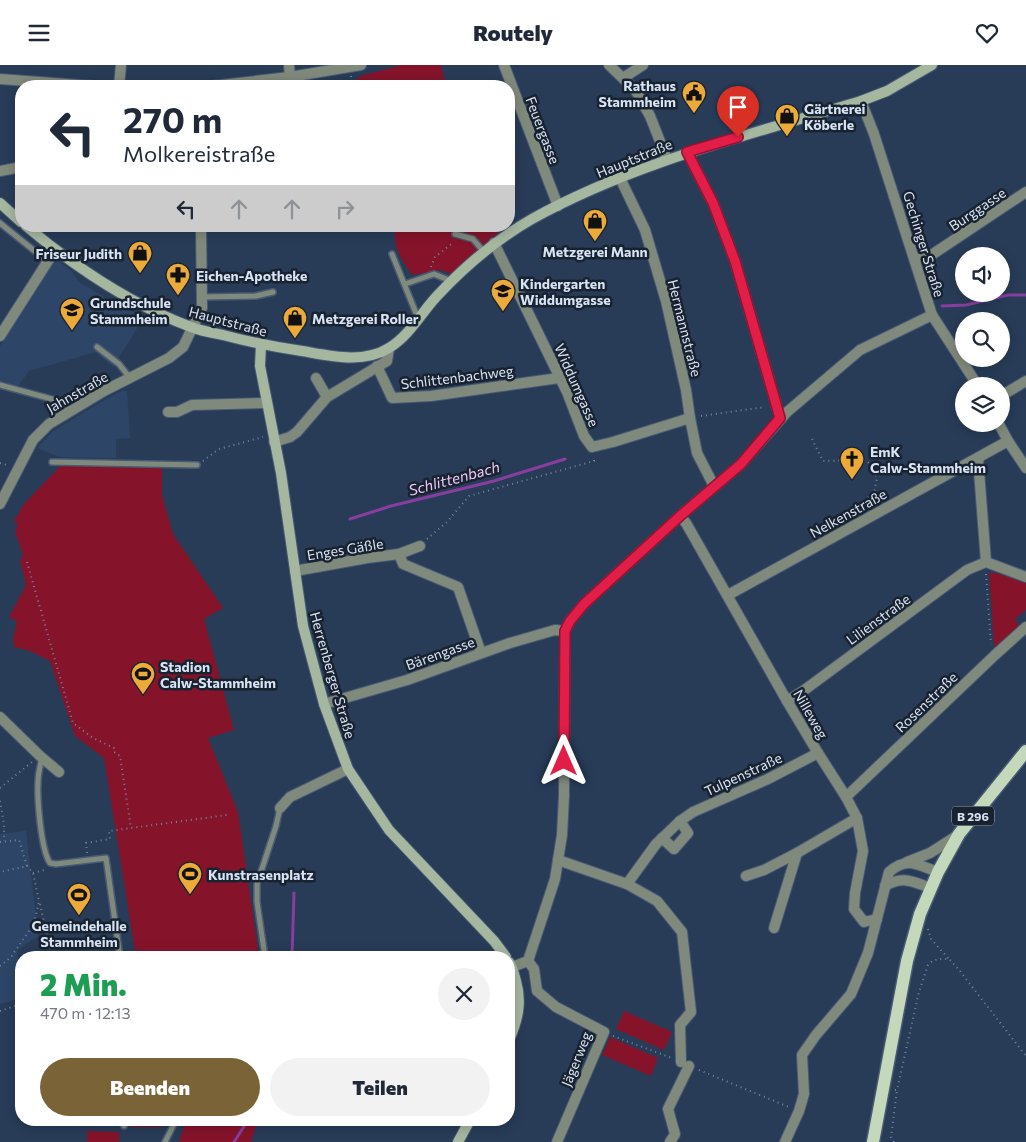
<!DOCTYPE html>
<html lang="de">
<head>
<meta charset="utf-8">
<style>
  body { margin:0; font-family:Commissioner,sans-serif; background:#f2f2f3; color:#1f2937; height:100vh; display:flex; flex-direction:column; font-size:19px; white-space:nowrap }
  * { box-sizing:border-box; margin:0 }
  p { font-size:16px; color:#747a83 }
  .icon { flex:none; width:28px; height:28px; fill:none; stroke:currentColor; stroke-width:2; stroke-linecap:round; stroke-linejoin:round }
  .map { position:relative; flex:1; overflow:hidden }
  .drawer { position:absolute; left:15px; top:886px; width:500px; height:175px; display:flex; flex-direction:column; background:#fff; border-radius:20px; box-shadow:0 2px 12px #0003 }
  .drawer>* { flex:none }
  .hud { position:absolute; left:15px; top:15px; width:500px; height:152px; border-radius:20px; box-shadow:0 2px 12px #0003; background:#fff; color:#1f2937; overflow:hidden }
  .controls { position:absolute; left:955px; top:182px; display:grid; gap:10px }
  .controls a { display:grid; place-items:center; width:55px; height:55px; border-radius:50%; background:#fff; box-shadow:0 2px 12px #0003; font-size:25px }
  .pin { position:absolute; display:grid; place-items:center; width:42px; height:42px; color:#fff; margin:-51px -21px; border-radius:50% 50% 50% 0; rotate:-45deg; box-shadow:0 0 5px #0007 }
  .pin .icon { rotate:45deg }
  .me { position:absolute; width:55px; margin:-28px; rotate:0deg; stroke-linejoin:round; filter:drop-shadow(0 0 4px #0008) }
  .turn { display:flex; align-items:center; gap:18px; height:105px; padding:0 25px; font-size:22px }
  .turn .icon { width:65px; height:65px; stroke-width:2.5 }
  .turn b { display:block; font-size:35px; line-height:42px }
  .lanes { display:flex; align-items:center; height:48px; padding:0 25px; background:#0003; justify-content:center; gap:25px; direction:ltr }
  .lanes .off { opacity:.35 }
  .round { display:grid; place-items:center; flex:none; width:52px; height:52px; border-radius:26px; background:#f2f2f3 }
  .headline { display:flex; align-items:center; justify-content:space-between; height:85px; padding:0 25px }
  h1 { font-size:30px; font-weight:800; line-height:38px; color:#1e9e55 }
  .button { display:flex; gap:10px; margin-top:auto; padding:10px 25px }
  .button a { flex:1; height:58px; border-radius:30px; background:#7b6338; color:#fff; font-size:20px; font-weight:800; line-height:58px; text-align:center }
  .button a+a { background:#f2f2f3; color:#1f2937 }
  header { display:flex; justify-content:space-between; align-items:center; height:65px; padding:0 25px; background:#fff; font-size:22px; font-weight:800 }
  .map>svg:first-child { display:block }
  .built { fill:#2d4667 }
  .green { fill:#85142b }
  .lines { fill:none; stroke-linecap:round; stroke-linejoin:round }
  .stream { stroke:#873e9f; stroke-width:3 }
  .lane-casing { stroke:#485a74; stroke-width:8 }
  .street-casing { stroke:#485a74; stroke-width:12 }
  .secondary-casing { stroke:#485a74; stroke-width:12 }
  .primary-casing { stroke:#485a74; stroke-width:15 }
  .path { stroke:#73849c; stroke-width:2; stroke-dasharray:1 4; stroke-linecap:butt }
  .lane { stroke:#808a7c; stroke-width:5 }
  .street { stroke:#808a7c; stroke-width:10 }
  .secondary { stroke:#a6b7a0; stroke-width:10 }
  .primary { stroke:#c4d9bb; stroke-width:12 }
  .route-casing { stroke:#92132f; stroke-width:12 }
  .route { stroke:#e11d48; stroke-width:9 }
  .labels { text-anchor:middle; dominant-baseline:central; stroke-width:5; stroke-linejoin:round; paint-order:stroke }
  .shield { fill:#19222f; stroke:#9eaaba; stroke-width:1 }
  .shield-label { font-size:12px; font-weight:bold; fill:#d7e4f6 }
  .poi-label { font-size:14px; font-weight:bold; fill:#d7e4f6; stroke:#19222f; text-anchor:start }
  .street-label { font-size:14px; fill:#d7e4f6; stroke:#19222f }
  .water-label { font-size:15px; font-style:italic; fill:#ecc8fa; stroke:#19222f }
</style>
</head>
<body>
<header><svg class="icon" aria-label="menu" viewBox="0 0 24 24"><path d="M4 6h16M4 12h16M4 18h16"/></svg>Routely<svg class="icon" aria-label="heart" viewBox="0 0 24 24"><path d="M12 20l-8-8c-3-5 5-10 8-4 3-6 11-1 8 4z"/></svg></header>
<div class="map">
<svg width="1026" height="1077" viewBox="0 0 1026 1077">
  <rect width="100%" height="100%" fill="#283c58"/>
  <g class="built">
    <path d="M56,194L70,205L79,217L111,236L144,252L113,302L96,287L29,306L18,321L0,316V281Z"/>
    <path d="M122,326H127L130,373L116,374V393L60,392L37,383L52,367L101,337Z"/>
    <path d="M26,766L38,871L17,885L21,916V933L0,939V769Z"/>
  </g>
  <g class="green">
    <path d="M402,0H441L446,21H288L356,15L360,11Z"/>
    <path d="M395,161H497L500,166L451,209L441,205L412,210C400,192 393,184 395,161Z"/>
    <path d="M61,400L162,403V430L173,469L223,543L204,554L234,665L208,673L238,747L259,892H136L104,693L75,671L50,596L30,586L14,582L13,574L17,556L9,552L26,520L20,496L23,490L15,466L18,459L14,457L23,440Z"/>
    <path d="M989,508H997L1026,518V545L1015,554L1019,561L996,582L994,580Z"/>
    <path d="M624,946L672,967L664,985L616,964Z"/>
    <path d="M610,972L658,993L651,1011L602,990Z"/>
    <rect x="132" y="1055" width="30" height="7"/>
    <path d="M186,1055H258L251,1077H179Z"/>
    <path d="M87,1066L119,1067V1077H87Z"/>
  </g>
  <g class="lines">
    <g class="stream">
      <path d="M942,241L966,240L1008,230H1026"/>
      <path d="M350,454L391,441L494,416L565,394"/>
      <path d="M292,892L294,828"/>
      <path d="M234,1077L248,1055"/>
    </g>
    <defs>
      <g id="lane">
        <path d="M0,158L47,196"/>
        <path d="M455,169L473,174L484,187"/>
        <path d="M392,189L418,253"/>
        <path d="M405,219L434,209L451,216"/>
        <path d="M202,232L256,231L273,227"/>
        <path d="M97,282L119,299L130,313"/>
        <path d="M0,320L59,336L71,345"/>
        <path d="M52,397L197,400"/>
        <path d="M42,693C40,701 38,709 38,717C37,734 41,785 50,798L56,799L106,793L120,892"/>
        <path d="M265,892L257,837V819L276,761L280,743"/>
        <path d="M124,1061V1055"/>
        <path d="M165,1077L176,1055"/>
      </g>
      <g id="street">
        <path d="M289,0L290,12"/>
        <path d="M504,0L558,141"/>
        <path d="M609,0L636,26L650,51L667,94"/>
        <path d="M623,13L643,0"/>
        <path d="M0,14L93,21"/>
        <path d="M119,21L121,0"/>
        <path d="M212,21L290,12L361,0"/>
        <path d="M861,36L874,69L932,250L978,321"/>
        <path d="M687,87L713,138L735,196L780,353"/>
        <path d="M0,106L21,102"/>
        <path d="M620,113L645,165L666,236L686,325L690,353L697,388L714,421"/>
        <path d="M494,178L567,327L584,371L592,382L613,377L690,353"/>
        <path d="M915,195L930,191L1026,127"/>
        <path d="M0,271L55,185"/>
        <path d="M377,301L392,333L431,331L559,313"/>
        <path d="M316,313L327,332"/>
        <path d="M1001,331L1026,316"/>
        <path d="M168,347H177L192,340L267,338"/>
        <path d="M999,359L1008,376L1026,403"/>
        <path d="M274,377L290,372L297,367L327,332L387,296L389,283"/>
        <path d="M978,393L986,497"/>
        <path d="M0,439L33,375L49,359L104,326L169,293L183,282L202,243L201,161"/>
        <path d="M680,451L686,458L787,636L818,688L846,732L857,753L863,786L855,828L854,844L864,857L877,854"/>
        <path d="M420,481L399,489L403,499L458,522L481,588"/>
        <path d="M986,497L1026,512"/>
        <path d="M295,506L367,493L399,489"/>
        <path d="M728,530L1008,376"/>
        <path d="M787,636L803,626L967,505L986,497"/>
        <path d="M324,639L407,615L510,578L555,565L565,566"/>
        <path d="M0,652L40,691L59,707"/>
        <path d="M846,732L995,590L1026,562"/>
        <path d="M280,743L290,732L348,704"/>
        <path d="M662,773L674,784L688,768L680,756"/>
        <path d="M558,795L627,819L657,836L682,867L691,947L680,960L681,997"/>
        <path d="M907,797L930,788L958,770"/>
        <path d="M746,811L764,805L797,788"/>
        <path d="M627,819L656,779L680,756L693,747L768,714L818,688"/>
        <path d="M885,821C903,810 913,817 931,823"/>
        <path d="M774,863L797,788L857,753"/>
        <path d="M528,896L534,904L537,926L556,942L604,967L557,1077"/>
        <path d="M512,902L528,896L555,814L562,770L564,731L565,566L570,556L584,539L680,451L741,399L787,347L860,285L932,250"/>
        <path d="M670,1077L675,1069L668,1044L689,1001"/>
        <path d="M785,1077L799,1046L804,1029L802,990L816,970L851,929L868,888L889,807C908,791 917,800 938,807"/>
      </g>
      <g id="secondary">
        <path d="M0,138L21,157"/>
        <path d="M26,161C74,201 132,240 191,262C201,266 213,268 223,270C249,277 275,282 302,286C331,291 363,299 389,283C410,270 421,248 437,231C465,201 497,174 532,154C635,97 749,70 861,36L887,26L932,0"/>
        <path d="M261,280L260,301L281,408L303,561L324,639L348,704L389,765L494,876L506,892"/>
        <path d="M509,897C513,903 514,909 516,916C522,937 518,955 509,975"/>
        <path d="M458,1077L470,1055"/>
      </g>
      <path id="primary" d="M873,1077L907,896L920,849L938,807L959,769L1026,686"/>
    </defs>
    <use href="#lane" class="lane-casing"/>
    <use href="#street" class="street-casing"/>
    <use href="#secondary" class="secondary-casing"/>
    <use href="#primary" class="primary-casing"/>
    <g class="path">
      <path d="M351,11L353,21"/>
      <path d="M431,161L446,162L450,165"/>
      <path d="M431,202L435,192L454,177"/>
      <path d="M701,351L765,342"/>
      <path d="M812,374L823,396L857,395L868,397L877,413L874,428L866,434L870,440"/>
      <path d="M203,396L219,384L263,372"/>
      <path d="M0,398L7,400"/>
      <path d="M427,474L447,457L469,431L594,396V391"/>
      <path d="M27,497L73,658L93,673L114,683V687L120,691L131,763"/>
      <path d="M986,509L991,579"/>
      <path d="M0,723L32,697"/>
      <path d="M0,736L4,759V776"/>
      <path d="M0,777L19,775L27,801L0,807"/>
      <path d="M87,788L86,778L110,774L109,766L227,750"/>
      <path d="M33,808L45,805"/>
      <path d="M40,839L52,892"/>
      <path d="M928,864L931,874L949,894"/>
      <path d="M0,901L11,892L34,859L39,836L33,808L27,801"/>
      <path d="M0,946L21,939"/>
      <path d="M613,971L672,993"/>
      <path d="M699,1005L789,1042"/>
      <path d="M895,1025H897L919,927L928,900C934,893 941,894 949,894L959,905L1026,991"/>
      <path d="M894,1077L891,1072L897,1025"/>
    </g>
    <use href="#lane" class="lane"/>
    <use href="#street" class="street"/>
    <use href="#secondary" class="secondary"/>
    <use href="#primary" class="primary"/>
  </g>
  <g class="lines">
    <defs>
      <path id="route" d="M564,696L565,566L570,556L584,539L680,451L741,399L780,353L735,196L713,138L687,87L738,72"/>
    </defs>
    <use href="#route" class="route-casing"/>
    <use href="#route" class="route"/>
  </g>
  <defs>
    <symbol id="civic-pin" viewBox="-11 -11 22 30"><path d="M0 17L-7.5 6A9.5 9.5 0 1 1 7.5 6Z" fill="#ebaa39" stroke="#19222f"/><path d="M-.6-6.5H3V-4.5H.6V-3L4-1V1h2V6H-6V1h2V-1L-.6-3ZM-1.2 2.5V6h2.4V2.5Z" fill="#111"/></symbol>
    <symbol id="shop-pin" viewBox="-11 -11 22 30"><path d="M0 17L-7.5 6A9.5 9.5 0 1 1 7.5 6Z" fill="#ebaa39" stroke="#19222f"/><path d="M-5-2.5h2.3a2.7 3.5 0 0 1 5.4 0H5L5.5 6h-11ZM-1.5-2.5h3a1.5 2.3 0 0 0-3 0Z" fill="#111"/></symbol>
    <symbol id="pharmacy-pin" viewBox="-11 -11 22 30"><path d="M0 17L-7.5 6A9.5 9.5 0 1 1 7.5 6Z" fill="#ebaa39" stroke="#19222f"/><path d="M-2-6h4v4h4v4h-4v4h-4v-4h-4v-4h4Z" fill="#111"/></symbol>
    <symbol id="school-pin" viewBox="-11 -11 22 30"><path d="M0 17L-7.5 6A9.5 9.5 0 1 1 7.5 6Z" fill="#ebaa39" stroke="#19222f"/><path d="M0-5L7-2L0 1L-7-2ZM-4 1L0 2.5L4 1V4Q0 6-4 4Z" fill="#111"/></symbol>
    <symbol id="church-pin" viewBox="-11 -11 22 30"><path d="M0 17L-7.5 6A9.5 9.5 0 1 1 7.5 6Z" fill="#ebaa39" stroke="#19222f"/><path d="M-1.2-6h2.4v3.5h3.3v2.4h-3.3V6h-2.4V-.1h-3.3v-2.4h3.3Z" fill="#111"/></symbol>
    <symbol id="stadium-pin" viewBox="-11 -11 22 30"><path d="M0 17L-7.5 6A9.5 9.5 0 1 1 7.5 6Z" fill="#ebaa39" stroke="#19222f"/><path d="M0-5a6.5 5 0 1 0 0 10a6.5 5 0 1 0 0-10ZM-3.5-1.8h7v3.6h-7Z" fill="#111"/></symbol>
  </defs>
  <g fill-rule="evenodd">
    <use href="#civic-pin" x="680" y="14" width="28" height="38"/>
    <use href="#shop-pin" x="773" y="37" width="28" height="38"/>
    <use href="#shop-pin" x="581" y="142" width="28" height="38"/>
    <use href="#shop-pin" x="126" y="174" width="28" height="38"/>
    <use href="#pharmacy-pin" x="164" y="196" width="28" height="38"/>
    <use href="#school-pin" x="489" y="212" width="28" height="38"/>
    <use href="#school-pin" x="58" y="231" width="28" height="38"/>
    <use href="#shop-pin" x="281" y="239" width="28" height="38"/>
    <use href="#church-pin" x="838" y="380" width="28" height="38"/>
    <use href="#stadium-pin" x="129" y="595" width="28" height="38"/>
    <use href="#stadium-pin" x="176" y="795" width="28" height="38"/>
    <use href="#stadium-pin" x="65" y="816" width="28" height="38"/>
  </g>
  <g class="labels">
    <rect class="shield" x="952" y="741.5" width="42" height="19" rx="4"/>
    <g class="shield-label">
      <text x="973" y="751">B 296</text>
    </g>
    <g class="poi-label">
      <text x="676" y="20" text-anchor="end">Rathaus<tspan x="676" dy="16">Stammheim</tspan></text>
      <text x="804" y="43">Gärtnerei<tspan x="804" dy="16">Köberle</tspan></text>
      <text x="595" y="186" text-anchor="middle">Metzgerei Mann</text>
      <text x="122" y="188" text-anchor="end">Friseur Judith</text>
      <text x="196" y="210">Eichen-Apotheke</text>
      <text x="520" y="218">Kindergarten<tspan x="520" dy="16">Widdumgasse</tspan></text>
      <text x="90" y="237">Grundschule<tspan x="90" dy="16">Stammheim</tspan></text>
      <text x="312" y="253">Metzgerei Roller</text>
      <text x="870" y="386">EmK<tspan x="870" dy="16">Calw-Stammheim</tspan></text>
      <text x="160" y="601">Stadion<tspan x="160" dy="16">Calw-Stammheim</tspan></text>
      <text x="208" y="809">Kunstrasenplatz</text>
      <text x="79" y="860" text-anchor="middle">Gemeindehalle<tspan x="79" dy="16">Stammheim</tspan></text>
    </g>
    <g class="street-label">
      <text transform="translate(543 65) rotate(69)">Feuergasse</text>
      <text transform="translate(634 93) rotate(-22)">Hauptstraße</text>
      <text transform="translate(977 144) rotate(-34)">Burggasse</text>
      <text transform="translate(924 179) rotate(73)">Gechinger Straße</text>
      <text transform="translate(228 256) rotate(15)">Hauptstraße</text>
      <text transform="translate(685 263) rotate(76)">Hermannstraße</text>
      <text transform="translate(457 312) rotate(-7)">Schlittenbachweg</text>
      <text transform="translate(577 320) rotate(66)">Widdumgasse</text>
      <text transform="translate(77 327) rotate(-30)">Jahnstraße</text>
      <text transform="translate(848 448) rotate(-29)">Nelkenstraße</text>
      <text transform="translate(345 484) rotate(-9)">Enges Gäßle</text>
      <text transform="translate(878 554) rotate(-36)">Lilienstraße</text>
      <text transform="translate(440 588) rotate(-20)">Bärengasse</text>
      <text transform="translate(333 610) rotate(74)">Herrenberger Straße</text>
      <text transform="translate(926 637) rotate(-44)">Rosenstraße</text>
      <text transform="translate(811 649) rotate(60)">Nilleweg</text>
      <text transform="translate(743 709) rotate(-25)">Tulpenstraße</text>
      <text transform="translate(576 994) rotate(-68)">Jägerweg</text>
    </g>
    <g class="water-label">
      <text transform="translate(454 413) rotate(-15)">Schlittenbach</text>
    </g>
  </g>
</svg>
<div class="controls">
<a><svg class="icon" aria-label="sound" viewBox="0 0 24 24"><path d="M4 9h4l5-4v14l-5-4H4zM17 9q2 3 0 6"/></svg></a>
<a><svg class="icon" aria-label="search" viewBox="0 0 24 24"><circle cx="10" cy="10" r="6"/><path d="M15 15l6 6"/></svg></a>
<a><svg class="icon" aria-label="layers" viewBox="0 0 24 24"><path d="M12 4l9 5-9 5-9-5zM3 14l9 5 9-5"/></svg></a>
</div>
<div class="pin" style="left:738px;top:72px;background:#d93025"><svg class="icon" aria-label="arrive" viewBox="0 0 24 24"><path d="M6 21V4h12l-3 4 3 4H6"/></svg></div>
<svg class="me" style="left:564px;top:696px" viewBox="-20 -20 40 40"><path d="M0-17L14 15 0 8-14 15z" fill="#e11d48" stroke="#fff" stroke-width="4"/></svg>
<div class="hud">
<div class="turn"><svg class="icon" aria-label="left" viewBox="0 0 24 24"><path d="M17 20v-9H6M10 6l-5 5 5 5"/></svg><div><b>270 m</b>Molkereistraße</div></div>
<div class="lanes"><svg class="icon" aria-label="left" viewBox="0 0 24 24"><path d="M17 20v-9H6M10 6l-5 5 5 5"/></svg><svg class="icon off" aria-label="ahead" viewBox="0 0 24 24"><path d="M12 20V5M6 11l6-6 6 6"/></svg><svg class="icon off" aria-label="ahead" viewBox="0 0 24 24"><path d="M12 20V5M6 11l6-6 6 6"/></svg><svg class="icon off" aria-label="right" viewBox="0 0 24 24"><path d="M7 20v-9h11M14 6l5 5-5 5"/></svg></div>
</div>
<section class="drawer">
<div class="headline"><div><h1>2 Min.</h1><p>470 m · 12:13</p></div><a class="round"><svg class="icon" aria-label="close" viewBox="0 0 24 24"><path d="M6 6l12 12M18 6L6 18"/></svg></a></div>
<div class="button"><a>Beenden</a><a>Teilen</a></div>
</section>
</div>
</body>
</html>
